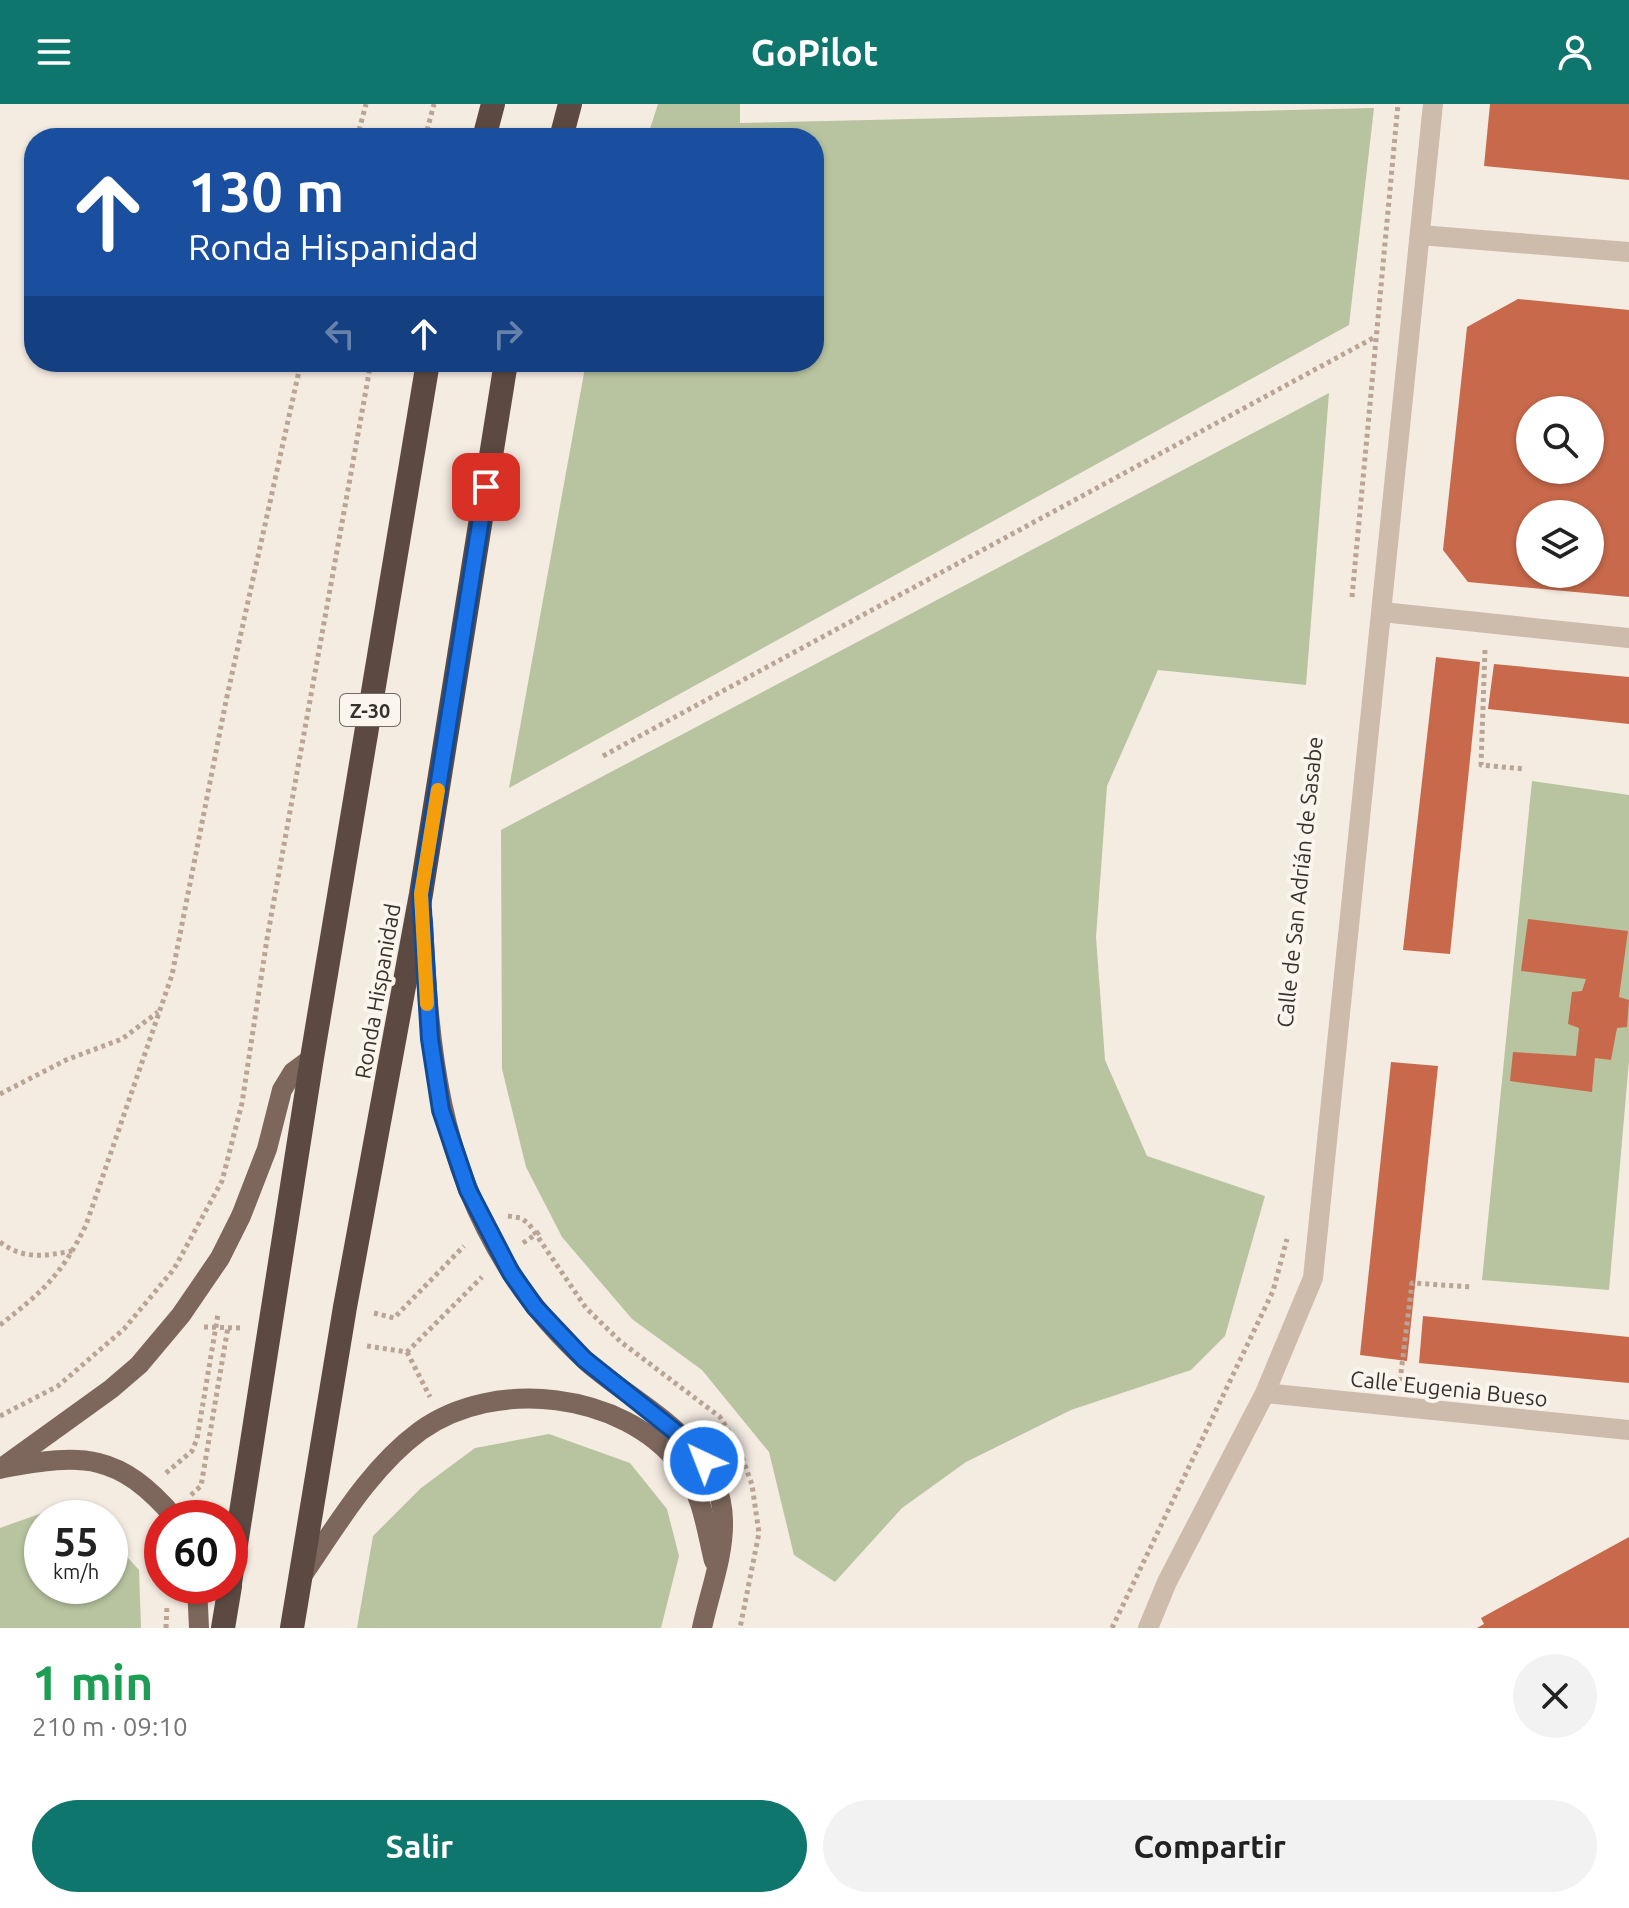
<!DOCTYPE html>
<html lang="es">
<head>
<meta charset="utf-8">
<style>
  body { margin:0; font-family:Ubuntu,sans-serif; background:#f2f2f2; color:#222; height:100vh; display:flex; flex-direction:column; font-size:30px; white-space:nowrap }
  * { box-sizing:border-box; margin:0 }
  p { font-size:26px; color:#767676 }
  .icon { flex:none; width:44px; height:44px; fill:none; stroke:currentColor; stroke-width:2; stroke-linecap:round; stroke-linejoin:round }
  .map { position:relative; height:1524px; overflow:hidden }
  .details { display:flex; flex-direction:column; background:#fff; flex:1 }
  .details>* { flex:none }
  .guide { position:absolute; left:24px; top:24px; width:800px; height:244px; border-radius:32px; box-shadow:0 2px 6px #0004; background:#1a4fa0; color:#fff; overflow:hidden }
  .buttons { position:absolute; left:1516px; top:292px; display:grid; gap:16px }
  .buttons a { display:grid; place-items:center; width:88px; height:88px; border-radius:50%; background:#fff; box-shadow:0 2px 6px #0004; font-size:40px }
  .speed { position:absolute; left:24px; top:1396px; display:flex; gap:16px; font-size:40px; font-weight:700; text-align:center }
  .speed>* { display:grid; place-content:center; width:104px; height:104px; border-radius:50%; background:#fff; box-shadow:0 2px 6px #0004; line-height:1 }
  .speed small { font-size:20px; font-weight:400 }
  .speed .limit { border:12px solid #d22; background:#fff; color:#111 }
  .pin { position:absolute; display:grid; place-items:center; width:68px; height:68px; color:#fff; margin:-34px; border-radius:16px; box-shadow:0 4px 12px #0006 }
  .me { position:absolute; width:88px; margin:-44px; rotate:317deg; stroke-linejoin:round; filter:drop-shadow(0 0 6px #0008) }
  .turn { display:flex; align-items:center; gap:28px; height:168px; padding:0 32px; font-size:36px }
  .turn .icon { width:104px; height:104px; stroke-width:2.5 }
  .turn b { display:block; font-size:56px; line-height:68px }
  .lanes { display:flex; align-items:center; height:76px; padding:0 32px; background:#0003; justify-content:center; gap:40px; direction:ltr }
  .lanes .off { opacity:.35 }
  .round { display:grid; place-items:center; flex:none; width:84px; height:84px; border-radius:42px; background:#f2f2f2 }
  .overview { display:flex; align-items:center; justify-content:space-between; height:136px; padding:0 32px }
  h1 { font-size:48px; font-weight:700; line-height:60px; color:#1e9e55 }
  .cta { display:flex; gap:16px; margin-top:auto; padding:16px 32px }
  .cta a { flex:1; height:92px; border-radius:48px; background:#0f766e; color:#fff; font-size:32px; font-weight:700; line-height:92px; text-align:center }
  .cta a+a { background:#f2f2f2; color:#222 }
  header { display:flex; justify-content:space-between; align-items:center; height:104px; padding:0 32px; background:#0f766e; color:#fff; font-size:36px; font-weight:700 }
  .map>svg:first-child { display:block }
  .green { fill:#b8c4a0 }
  .building { fill:#c8694b; fill-rule:evenodd }
  .lines { fill:none; stroke-linecap:round; stroke-linejoin:round }
  .path { stroke:#b9a596; stroke-width:5; stroke-dasharray:4 4; stroke-linecap:butt }
  .street { stroke:#cdbbac; stroke-width:20 }
  .primary { stroke:#7d675c; stroke-width:20 }
  .highway { stroke:#5c4a42; stroke-width:24 }
  .route-casing { stroke:#114b97; stroke-width:20 }
  .route { stroke:#1a73e8; stroke-width:14 }
  .slow { stroke:#f59e0b; stroke-width:14 }
  .labels { text-anchor:middle; dominant-baseline:central; stroke-width:8; stroke-linejoin:round; paint-order:stroke }
  .shield { fill:#fbf5ee; stroke:#756b66; stroke-width:2 }
  .shield-label { font-size:20px; font-weight:bold; fill:#3b302b }
  .street-label { font-size:22px; fill:#3b302b; stroke:#fbf5ee }
</style>
</head>
<body>
<header><svg class="icon" aria-label="menu" viewBox="0 0 24 24"><path d="M4 6h16M4 12h16M4 18h16"/></svg>GoPilot<svg class="icon" aria-label="person" viewBox="0 0 24 24"><circle cx="12" cy="8" r="4"/><path d="M4 21q1-7 8-7t8 7"/></svg></header>
<div class="map">
<svg width="1629" height="1524" viewBox="0 0 1629 1524">
  <rect width="100%" height="100%" fill="#f4ebe1"/>
  <g class="green">
    <path d="M658,0H740V19L1374,4L1349,221L509,684L586,258H814V34H647Z"/>
    <path d="M1329,289L1306,581L1158,566L1107,682L1096,833L1105,956L1147,1052L1265,1092L1225,1232L1191,1266L1071,1306L966,1358L902,1404L835,1478L794,1451L769,1348L702,1266L632,1215L562,1133L526,1063L502,965L501,726Z"/>
    <path d="M1532,677L1629,691V957L1609,1186L1482,1176Z"/>
    <path d="M549,1330L630,1359L667,1405L679,1452L661,1524H357L373,1432L421,1384L475,1344Z"/>
    <path d="M42,1409L56,1414H42V1482H110V1434L139,1466L141,1524H0V1424Z"/>
  </g>
  <g class="building">
    <path d="M1490,0H1629V76L1484,62Z"/>
    <path d="M1518,195L1629,206V493L1468,478L1443,446L1467,223ZM1530,306H1590V366H1530ZM1530,410H1590V470H1530Z"/>
    <path d="M1436,553L1480,558L1450,850L1403,846Z"/>
    <path d="M1494,560L1629,573V620L1488,605Z"/>
    <path d="M1528,815L1628,827L1619,893L1629,896L1627,923L1617,924L1611,956L1595,954L1592,988L1510,977L1513,948L1576,952L1579,924L1568,920L1572,888L1582,887L1586,875L1521,867Z"/>
    <path d="M1391,958L1438,962L1407,1257L1360,1251Z"/>
    <path d="M1423,1212L1629,1233V1279L1419,1259Z"/>
    <path d="M1629,1433V1524H1477L1484,1520L1481,1514Z"/>
  </g>
  <g class="lines">
    <g class="path">
      <path d="M357,34L366,0"/>
      <path d="M425,34L434,0"/>
      <path d="M1352,493L1398,0"/>
      <path d="M1485,546L1481,661L1525,665"/>
      <path d="M603,652L1375,233"/>
      <path d="M0,990L66,956L122,935L158,908"/>
      <path d="M508,1112L521,1114L529,1120L586,1204L621,1238L720,1313L739,1344L752,1381L759,1429L740,1524"/>
      <path d="M0,1138C23,1156 45,1152 72,1147"/>
      <path d="M523,1139L542,1126"/>
      <path d="M374,1209L394,1214L464,1142"/>
      <path d="M0,1221C43,1187 61,1172 86,1121L172,871L226,597L301,258"/>
      <path d="M204,1223L242,1224"/>
      <path d="M367,1242L407,1248L482,1173"/>
      <path d="M407,1248L430,1293"/>
      <path d="M1400,1277L1412,1179L1473,1183"/>
      <path d="M0,1312L58,1282L124,1225L174,1165L222,1077L242,999L267,835L371,258"/>
      <path d="M166,1369L192,1347L197,1335L218,1210"/>
      <path d="M191,1391L201,1382L228,1223"/>
      <path d="M155,1435L162,1448"/>
      <path d="M166,1524L167,1501"/>
      <path d="M1112,1524L1273,1187L1287,1135"/>
    </g>
    <g class="street">
      <path d="M1420,131L1629,148"/>
      <path d="M1382,508L1629,534"/>
      <path d="M1265,1289L1629,1326"/>
      <path d="M1148,1524L1167,1478L1265,1289L1313,1174L1433,0"/>
    </g>
    <g class="primary">
      <path d="M423,817C429,948 439,1057 512,1170C532,1202 559,1232 587,1258C638,1303 722,1338 723,1417C724,1452 709,1490 702,1524"/>
      <path d="M4,1364C84,1349 119,1349 175,1414"/>
      <path d="M0,1365L111,1285L139,1261L181,1211L220,1154L241,1112L267,1045L282,986L293,968L312,954"/>
      <path d="M302,1472C337,1421 370,1364 420,1327C495,1273 623,1288 680,1361C702,1388 706,1424 714,1457"/>
      <path d="M197,1482L199,1524"/>
    </g>
    <g class="highway">
      <path d="M484,34L493,0"/>
      <path d="M561,34L570,0"/>
      <path d="M230,1479L312,954L428,258"/>
      <path d="M223,1524L230,1482"/>
      <path d="M292,1524L345,1203L421,790L506,258"/>
    </g>
  </g>
  <g class="lines">
    <defs>
      <path id="route" d="M486,383L421,790L430,935L441,1006L468,1086L511,1169L535,1203L584,1255L687,1337L704,1357"/>
    </defs>
    <use href="#route" class="route-casing"/>
    <use href="#route" class="route"/>
    <path class="slow" d="M427,900L421,790L438,686"/>
  </g>
  <g class="labels">
    <rect class="shield" x="340" y="590" width="60" height="32" rx="6"/>
    <g class="shield-label">
      <text x="370" y="606">Z-30</text>
    </g>
    <g class="street-label">
      <text transform="translate(1299 778) rotate(-84)">Calle de San Adrián de Sasabe</text>
      <text transform="translate(377 887) rotate(-80)">Ronda Hispanidad</text>
      <text transform="translate(1449 1284) rotate(6)">Calle Eugenia Bueso</text>
    </g>
  </g>
</svg>
<div class="buttons">
<a><svg class="icon" aria-label="search" viewBox="0 0 24 24"><circle cx="10" cy="10" r="6"/><path d="M15 15l6 6"/></svg></a>
<a><svg class="icon" aria-label="layers" viewBox="0 0 24 24"><path d="M12 4l9 5-9 5-9-5zM3 14l9 5 9-5"/></svg></a>
</div>
<div class="speed"><div>55<small>km/h</small></div><div class="limit">60</div></div>
<div class="pin" style="left:486px;top:383px;background:#d93025"><svg class="icon" aria-label="arrive" viewBox="0 0 24 24"><path d="M6 21V4h12l-3 4 3 4H6"/></svg></div>
<svg class="me" style="left:704px;top:1357px" viewBox="-20 -20 40 40"><circle r="17" fill="#1a73e8" stroke="#fff" stroke-width="3"/><path d="M0-11L8 9 0 5-8 9z" fill="#fff"/></svg>
<div class="guide">
<div class="turn"><svg class="icon" aria-label="ahead" viewBox="0 0 24 24"><path d="M12 20V5M6 11l6-6 6 6"/></svg><div><b>130 m</b>Ronda Hispanidad</div></div>
<div class="lanes"><svg class="icon off" aria-label="left" viewBox="0 0 24 24"><path d="M17 20v-9H6M10 6l-5 5 5 5"/></svg><svg class="icon" aria-label="ahead" viewBox="0 0 24 24"><path d="M12 20V5M6 11l6-6 6 6"/></svg><svg class="icon off" aria-label="right" viewBox="0 0 24 24"><path d="M7 20v-9h11M14 6l5 5-5 5"/></svg></div>
</div>
</div>
<section class="details">
<div class="overview"><div><h1>1 min</h1><p>210 m · 09:10</p></div><a class="round"><svg class="icon" aria-label="close" viewBox="0 0 24 24"><path d="M6 6l12 12M18 6L6 18"/></svg></a></div>
<div class="cta"><a>Salir</a><a>Compartir</a></div>
</section>
</body>
</html>
